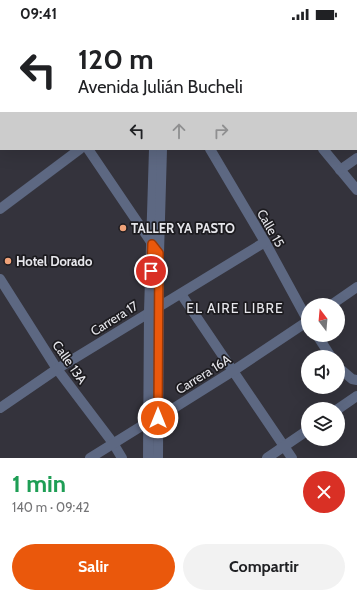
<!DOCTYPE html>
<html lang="es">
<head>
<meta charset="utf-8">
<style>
  body { margin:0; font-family:Cabin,sans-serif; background:#f2f2f2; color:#202124; height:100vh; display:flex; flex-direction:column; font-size:15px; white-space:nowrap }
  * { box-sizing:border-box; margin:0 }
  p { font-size:13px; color:#757577 }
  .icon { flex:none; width:22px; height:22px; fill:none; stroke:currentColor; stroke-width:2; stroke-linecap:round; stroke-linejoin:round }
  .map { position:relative; height:430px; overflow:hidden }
  .sheet { display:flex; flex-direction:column; background:#fff; flex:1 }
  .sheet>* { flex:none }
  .top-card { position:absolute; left:0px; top:0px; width:357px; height:122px; box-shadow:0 4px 16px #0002; background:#fff; color:#202124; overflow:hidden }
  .needle { width:26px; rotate:344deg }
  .buttons { position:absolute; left:301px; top:270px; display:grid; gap:8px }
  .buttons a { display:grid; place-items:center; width:44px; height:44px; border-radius:50%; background:#fff; box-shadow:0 4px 16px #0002; font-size:20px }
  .pin { position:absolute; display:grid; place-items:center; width:34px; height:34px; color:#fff; margin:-17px; border:2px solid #fff; border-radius:50%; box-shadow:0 1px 4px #0007 }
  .me { position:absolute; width:44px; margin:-22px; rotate:0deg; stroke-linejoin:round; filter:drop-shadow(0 0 3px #0008) }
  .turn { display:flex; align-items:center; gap:14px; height:84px; padding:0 12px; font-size:18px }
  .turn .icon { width:52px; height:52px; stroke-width:2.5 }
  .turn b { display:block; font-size:28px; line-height:34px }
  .lanes { display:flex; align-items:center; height:38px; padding:0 12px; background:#0003; justify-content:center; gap:20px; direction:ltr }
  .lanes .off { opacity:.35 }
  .round { display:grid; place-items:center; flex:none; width:42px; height:42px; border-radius:21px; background:#f2f2f2 }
  .headline { display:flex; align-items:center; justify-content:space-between; height:68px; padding:0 12px }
  h1 { font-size:24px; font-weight:700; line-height:30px; color:#1e9e55 }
  .button { display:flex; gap:8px; margin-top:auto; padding:8px 12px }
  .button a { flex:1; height:46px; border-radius:24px; background:#ea580c; color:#fff; font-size:16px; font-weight:700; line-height:46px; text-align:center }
  .button a+a { background:#f2f2f2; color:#202124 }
  .status { display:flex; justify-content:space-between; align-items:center; height:28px; padding:0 20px; background:#fff; direction:ltr }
  .status svg { height:11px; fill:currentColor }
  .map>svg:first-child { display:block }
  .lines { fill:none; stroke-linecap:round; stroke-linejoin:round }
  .minor { stroke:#5d6882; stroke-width:10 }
  .major { stroke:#849bcf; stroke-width:10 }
  .route-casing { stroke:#983908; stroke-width:10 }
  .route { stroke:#ea580c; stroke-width:7 }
  .poi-dot { fill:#f0a279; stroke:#1c1b1f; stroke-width:1.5 }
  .labels { text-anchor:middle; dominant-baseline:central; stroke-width:3.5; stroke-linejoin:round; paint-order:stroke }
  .poi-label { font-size:13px; font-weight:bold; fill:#e6e6eb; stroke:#1c1b1f; text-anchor:start }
  .street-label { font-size:13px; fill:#e6e6eb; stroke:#1c1b1f }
  .neighbourhood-label { font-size:14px; letter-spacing:1px; fill:#e6e6eb; stroke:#1c1b1f }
</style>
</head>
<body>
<div class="status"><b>09:41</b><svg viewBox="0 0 49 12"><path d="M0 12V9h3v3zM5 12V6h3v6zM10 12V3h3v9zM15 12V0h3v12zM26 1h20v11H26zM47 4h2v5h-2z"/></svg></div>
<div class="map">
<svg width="357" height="430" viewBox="0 0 357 430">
  <rect width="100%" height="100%" fill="#34333c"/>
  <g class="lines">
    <g class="minor">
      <path d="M7,0L9,1"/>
      <path d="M109,0L110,1"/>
      <path d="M228,0V1"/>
      <path d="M156,1V0"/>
      <path d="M165,1V0"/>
      <path d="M216,1V0"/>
      <path d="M88,121L153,217"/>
      <path d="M210,121L265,214L308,293"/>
      <path d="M323,121L357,162"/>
      <path d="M340,142L357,130"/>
      <path d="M0,181L80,121"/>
      <path d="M0,251L57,341L113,415L122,430"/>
      <path d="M181,266L292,430"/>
      <path d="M331,277L357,259"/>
      <path d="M317,307L331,329"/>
      <path d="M338,339L352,351L357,352"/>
      <path d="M0,380L57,341L265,214"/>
      <path d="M338,381L357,368"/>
      <path d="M90,430L148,394L158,390L233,343L308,293"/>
      <path d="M148,430L149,284L154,121"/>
      <path d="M158,430L159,225L162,121"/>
      <path d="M267,430L308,402"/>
    </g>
    <g class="major">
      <path d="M16,1L17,0"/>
      <path d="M42,1L44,0"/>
      <path d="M0,13L1,12"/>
      <path d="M0,32L1,31"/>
    </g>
  </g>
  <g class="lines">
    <defs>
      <path id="route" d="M151,243L152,216L159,225L158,390"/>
    </defs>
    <use href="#route" class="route-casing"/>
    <use href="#route" class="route"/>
  </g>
  <g class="poi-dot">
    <circle cx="123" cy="200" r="4"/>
    <circle cx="8" cy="233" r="4"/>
  </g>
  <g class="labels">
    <g class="poi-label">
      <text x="131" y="200">TALLER YA PASTO</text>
      <text x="16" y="233">Hotel Dorado</text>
    </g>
    <g class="street-label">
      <text transform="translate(271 200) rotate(60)">Calle 15</text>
      <text transform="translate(114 290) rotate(-32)">Carrera 17</text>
      <text transform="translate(70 334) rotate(55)">Calle 13A</text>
      <text transform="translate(203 346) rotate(-32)">Carrera 16A</text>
    </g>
    <g class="neighbourhood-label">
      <text x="235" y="280">EL AIRE LIBRE</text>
    </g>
  </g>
</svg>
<div class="buttons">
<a><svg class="needle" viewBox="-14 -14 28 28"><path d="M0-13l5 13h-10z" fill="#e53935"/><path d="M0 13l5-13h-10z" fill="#757577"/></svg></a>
<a><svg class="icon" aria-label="sound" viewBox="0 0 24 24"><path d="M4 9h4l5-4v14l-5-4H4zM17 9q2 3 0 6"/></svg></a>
<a><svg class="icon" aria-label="layers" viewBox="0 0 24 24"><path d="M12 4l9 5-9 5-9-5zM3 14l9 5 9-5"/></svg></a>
</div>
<div class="pin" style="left:151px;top:243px;background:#d93025"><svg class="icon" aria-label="arrive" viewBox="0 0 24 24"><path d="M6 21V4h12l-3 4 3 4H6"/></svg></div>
<svg class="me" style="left:158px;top:390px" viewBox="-20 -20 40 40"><circle r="17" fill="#ea580c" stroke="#fff" stroke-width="3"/><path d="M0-11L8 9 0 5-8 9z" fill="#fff"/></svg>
<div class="top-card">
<div class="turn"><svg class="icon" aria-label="left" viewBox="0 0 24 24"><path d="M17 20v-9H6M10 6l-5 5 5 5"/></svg><div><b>120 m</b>Avenida Julián Bucheli</div></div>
<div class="lanes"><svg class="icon" aria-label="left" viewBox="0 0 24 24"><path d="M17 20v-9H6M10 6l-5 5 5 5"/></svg><svg class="icon off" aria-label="ahead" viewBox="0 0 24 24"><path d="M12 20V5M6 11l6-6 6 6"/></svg><svg class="icon off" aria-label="right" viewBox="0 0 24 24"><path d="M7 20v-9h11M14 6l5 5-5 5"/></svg></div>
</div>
</div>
<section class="sheet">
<div class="headline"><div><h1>1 min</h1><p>140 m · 09:42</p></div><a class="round" style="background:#d93025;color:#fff"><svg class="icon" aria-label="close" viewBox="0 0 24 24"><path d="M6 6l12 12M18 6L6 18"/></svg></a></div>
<div class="button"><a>Salir</a><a>Compartir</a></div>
</section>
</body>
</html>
